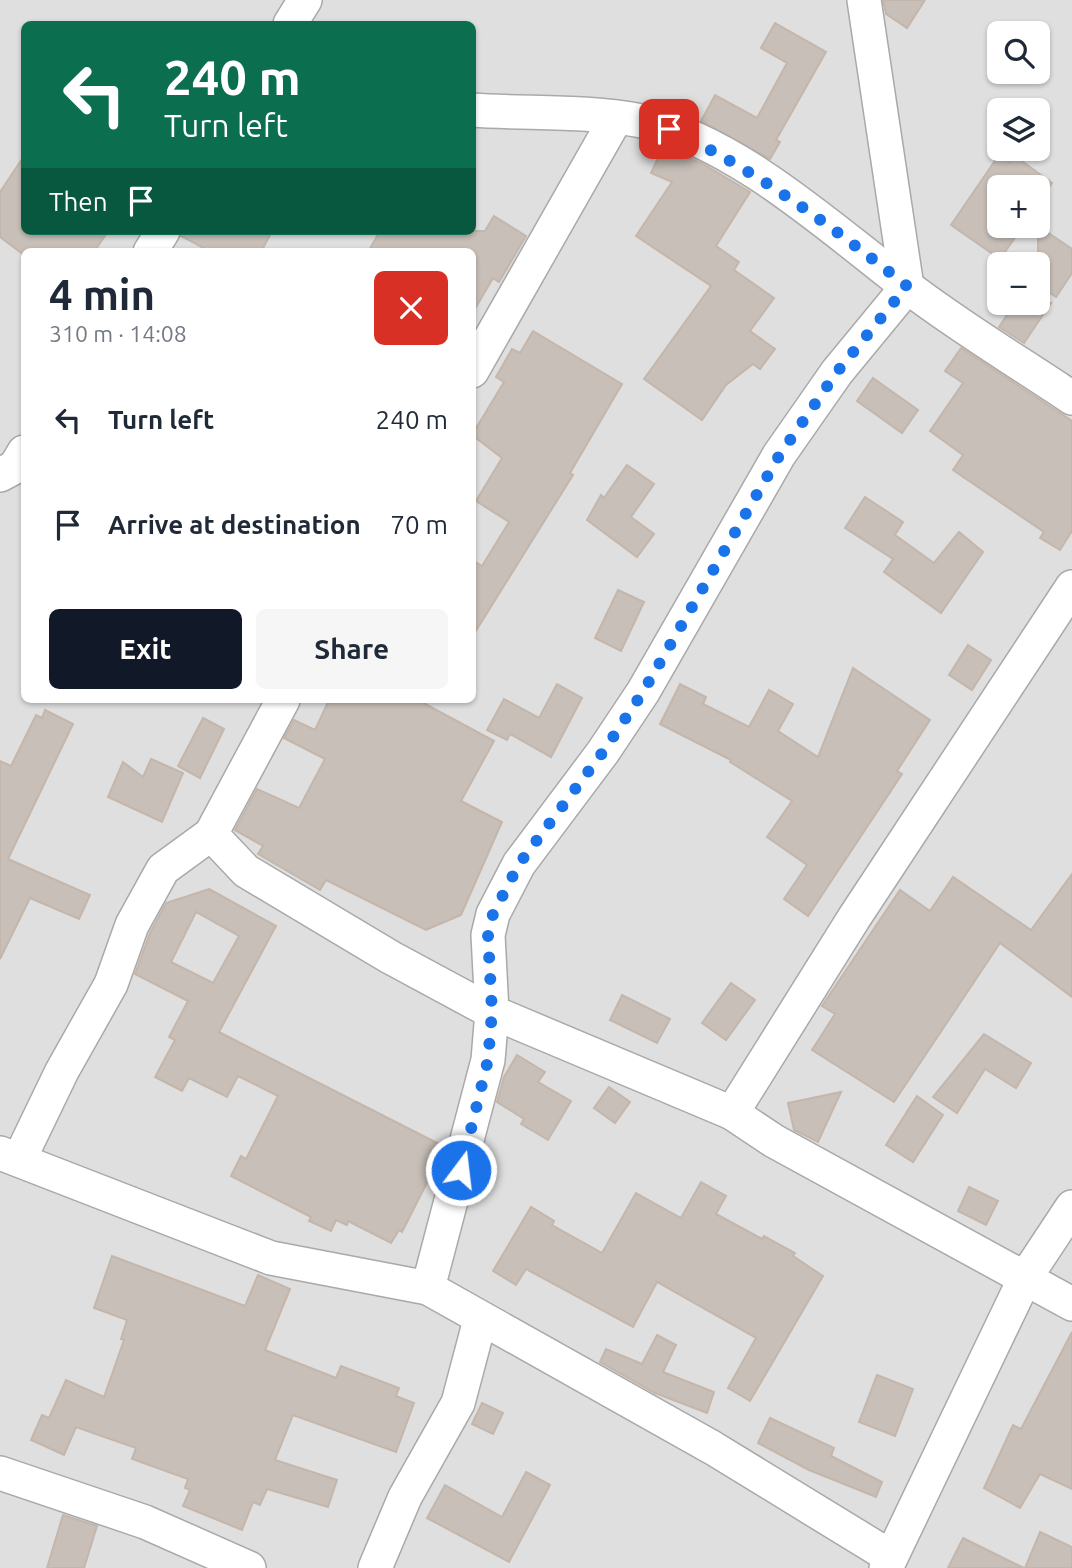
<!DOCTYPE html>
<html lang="en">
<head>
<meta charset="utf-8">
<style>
  body { margin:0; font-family:Ubuntu,sans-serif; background:#f6f6f7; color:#1f2937; height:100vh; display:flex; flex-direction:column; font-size:26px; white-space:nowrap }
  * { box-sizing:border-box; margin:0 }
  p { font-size:23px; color:#747a83 }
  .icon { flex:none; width:38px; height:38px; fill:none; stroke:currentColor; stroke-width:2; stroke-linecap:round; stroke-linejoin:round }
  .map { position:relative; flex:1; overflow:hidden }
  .panel { position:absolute; left:21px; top:248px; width:455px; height:455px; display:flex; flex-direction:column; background:#fff; border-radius:10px; box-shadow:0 2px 5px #0004 }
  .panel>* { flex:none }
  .guide { position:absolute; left:21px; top:21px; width:455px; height:214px; border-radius:10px; box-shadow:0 2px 5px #0004; background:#0b6e4f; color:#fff; overflow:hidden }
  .controls { position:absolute; left:987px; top:21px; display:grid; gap:14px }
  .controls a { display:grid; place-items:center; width:63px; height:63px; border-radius:10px; background:#fff; box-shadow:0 2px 5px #0004; font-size:35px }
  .pin { position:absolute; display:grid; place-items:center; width:60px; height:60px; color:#fff; margin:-30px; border-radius:14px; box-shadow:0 4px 10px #0006 }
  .me { position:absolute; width:77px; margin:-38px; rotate:15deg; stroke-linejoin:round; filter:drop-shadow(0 0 5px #0008) }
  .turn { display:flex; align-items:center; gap:24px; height:147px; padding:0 28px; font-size:32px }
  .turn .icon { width:91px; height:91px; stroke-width:2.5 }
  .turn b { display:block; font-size:49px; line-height:60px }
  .then { display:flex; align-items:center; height:66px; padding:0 28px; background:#0003; gap:14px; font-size:26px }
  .round { display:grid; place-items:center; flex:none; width:74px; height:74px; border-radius:10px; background:#f6f6f7 }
  .head { display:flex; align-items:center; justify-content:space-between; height:119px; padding:0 28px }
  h1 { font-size:42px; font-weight:700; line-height:52px }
  .button { display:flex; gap:14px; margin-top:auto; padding:14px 28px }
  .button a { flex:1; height:80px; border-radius:10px; background:#111827; color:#fff; font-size:28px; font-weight:700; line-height:80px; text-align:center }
  .button a+a { background:#f6f6f7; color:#1f2937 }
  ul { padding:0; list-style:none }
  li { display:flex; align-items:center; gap:21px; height:105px; padding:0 28px }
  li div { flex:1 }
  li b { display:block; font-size:26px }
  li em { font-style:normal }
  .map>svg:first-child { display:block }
  .residential { fill:#e0dfdf; fill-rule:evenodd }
  .building { fill:#c7bfb8; stroke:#c4b6ab; stroke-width:2; fill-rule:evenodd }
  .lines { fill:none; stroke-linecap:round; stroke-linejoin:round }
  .street-casing { stroke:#a9a9a9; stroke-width:36 }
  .street { stroke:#fff; stroke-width:33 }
  .route { stroke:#1a73e8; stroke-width:12; stroke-dasharray:0 21.6 }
</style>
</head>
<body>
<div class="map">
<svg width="1072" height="1568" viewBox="0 0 1072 1568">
  <rect width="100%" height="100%" fill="#f2efe9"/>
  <path class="residential" d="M0,0H1072V1568H0ZM24,24H472V231H24ZM999,33H1038V72H999ZM999,110H1038V149H999ZM999,187H1038V226H999ZM24,252H472V700H24ZM999,264H1038V303H999Z"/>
  <g class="building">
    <path d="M883,0H925L907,28L886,14Z"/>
    <path d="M775,23L826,52L776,140L780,142L770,159L701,121L715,95L757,118L787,63L761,48Z"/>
    <path d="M663,147L703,164L750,192L716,246L739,262L734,270L774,298L750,331L775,349L760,369L753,364L726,385L702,420L644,379L711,286L636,236L672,182L651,173Z"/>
    <path d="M999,155L1010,163L1015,156L1052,183L1038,204V187H999V226H1023L1000,259L951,225Z"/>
    <path d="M24,156V231H108L94,252H24V255L0,237V192Z"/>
    <path d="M494,216L526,236L499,282L493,278L472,314V252H368L380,231H485Z"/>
    <path d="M1038,226L1072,249V273L1056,297L1038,284Z"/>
    <path d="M182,231H272L261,252H211L181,236Z"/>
    <path d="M1015,303H1051L1024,343L999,327Z"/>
    <path d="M533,331L622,384L570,473L573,475L472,637V560L482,566L509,522L476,501L502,458L472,435L504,382L496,377L512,349L520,353Z"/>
    <path d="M961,348L1072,421V531L1060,550L1040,538L1044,532L953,470L963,455L930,431L963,383L945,371Z"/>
    <path d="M873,378L918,410L902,433L857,401Z"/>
    <path d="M627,465L654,484L631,517L654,534L637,557L587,520L601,495L604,498Z"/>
    <path d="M865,497L903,522L895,535L934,563L959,532L983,552L941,613L884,572L893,559L845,528Z"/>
    <path d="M618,590L644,602L621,651L595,638Z"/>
    <path d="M968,645L991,660L972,690L949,675Z"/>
    <path d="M853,668L930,720L897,771L902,774L808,916L784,899L807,865L767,837L792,801L730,762L731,760L660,724L680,684L706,697L703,704L749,727L769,690L793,704L778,731L818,757Z"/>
    <path d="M557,684L582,698L551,757L510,734L507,740L487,730L504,699L539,718Z"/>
    <path d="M329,700H418L494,741L461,801L502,822L461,915L426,930L326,880L320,890L258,854L263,846L235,830L257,789L299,808L325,759L284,738L294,720L315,730Z"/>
    <path d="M45,710L73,724L8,859L90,895L79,919L30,898L0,959V761L11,766L36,715L42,718Z"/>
    <path d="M203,718L224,729L200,778L178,766Z"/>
    <path d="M151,759L183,773L162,822L108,797L123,762L143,777Z"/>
    <path d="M1072,874V997L1000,943L894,1102L812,1050L835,1014L822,1006L900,890L930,911L953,877L1031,930Z"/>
    <path d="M209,889L276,926L219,1032L445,1147L402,1232L399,1230L391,1243L348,1221L347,1225L336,1220L331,1231L309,1221L311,1217L231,1176L241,1156L246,1159L278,1096L238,1076L227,1097L189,1078L182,1091L155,1077L175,1040L169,1037L188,1001L135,974L150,933L166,903ZM196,912L239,936L213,983L171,962Z"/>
    <path d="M731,983L755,1000L726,1040L702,1023Z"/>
    <path d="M622,995L670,1019L657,1043L610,1020Z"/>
    <path d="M984,1034L1031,1063L1016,1088L985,1069L957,1113L933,1097Z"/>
    <path d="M517,1055L545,1072L538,1082L571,1101L548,1140L521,1124L524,1119L497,1102L504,1077Z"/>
    <path d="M609,1087L630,1102L615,1123L594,1108Z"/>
    <path d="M841,1092L818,1142L794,1130L788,1103Z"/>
    <path d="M917,1096L943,1115L913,1162L886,1145Z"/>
    <path d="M701,1182L726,1196L716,1214L762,1239L764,1236L795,1253L793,1256L823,1276L750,1401L728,1388L756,1338L657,1282L633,1327L526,1269L516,1285L493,1271L531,1207L554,1221L552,1225L602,1253L636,1193L681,1218Z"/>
    <path d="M969,1187L998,1201L986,1225L958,1211Z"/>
    <path d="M112,1256L245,1306L258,1275L290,1289L265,1350L336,1378L341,1366L399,1388L396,1396L414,1403L396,1452L293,1415L275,1460L337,1480L328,1507L267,1489L260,1505L253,1502L242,1530L183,1506L190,1490L185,1488L188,1479L132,1459L136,1448L76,1427L64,1455L31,1440L42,1415L49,1418L66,1380L104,1397L124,1340L121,1339L127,1320L94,1308Z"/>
    <path d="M1072,1332V1489L1040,1474L1020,1508L984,1488L1013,1425L1021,1429Z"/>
    <path d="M657,1335L676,1345L663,1372L714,1392L707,1413L655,1393L600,1362L606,1349L642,1364Z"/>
    <path d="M877,1375L913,1389L895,1436L859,1422Z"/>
    <path d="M482,1403L503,1413L493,1434L472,1424Z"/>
    <path d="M770,1418L834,1448L831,1456L882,1482L876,1497L809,1470L758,1443Z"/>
    <path d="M526,1472L550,1485L509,1562L427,1518L445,1485L502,1517Z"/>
    <path d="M63,1515L97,1526L84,1568H47Z"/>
    <path d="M1040,1532L1072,1547V1568H1025Z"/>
    <path d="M963,1538L1024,1568H948Z"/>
  </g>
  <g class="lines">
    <defs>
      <g id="street">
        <path d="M290,24L305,0"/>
        <path d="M472,110C529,114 586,110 642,121C734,140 832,229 905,285C958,326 1017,361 1072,398"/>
        <path d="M150,252L163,231"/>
        <path d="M472,371L616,118"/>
        <path d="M0,475L15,467L24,452"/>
        <path d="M1072,587L854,918L732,1113L774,1141L1072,1304"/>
        <path d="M211,834L246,871L390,957L492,1012L732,1113"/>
        <path d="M0,1153L271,1258L428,1288L713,1448L891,1557"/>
        <path d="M19,1160L62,1071L111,984L132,925L163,869L211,834L283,700"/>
        <path d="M428,1288L488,1060L492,1012L488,935L493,914L519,864L603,752L643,692L779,455L837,372L907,287L864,0"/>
        <path d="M0,1473L145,1522L249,1568"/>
        <path d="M375,1568L405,1497L458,1403L480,1320"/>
        <path d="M886,1568L1025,1278L1072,1207"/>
      </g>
    </defs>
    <use href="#street" class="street-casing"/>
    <use href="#street" class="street"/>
  </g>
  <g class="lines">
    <path class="route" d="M461,1170L488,1060L492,1012L488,935L493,914L519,864L603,752L643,692L779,456L837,372L907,286C831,226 758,171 669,129"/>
  </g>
</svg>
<div class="controls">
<a><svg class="icon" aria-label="search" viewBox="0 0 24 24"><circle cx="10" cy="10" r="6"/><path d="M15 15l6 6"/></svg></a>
<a><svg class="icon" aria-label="layers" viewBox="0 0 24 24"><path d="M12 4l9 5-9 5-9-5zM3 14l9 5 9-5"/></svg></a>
<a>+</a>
<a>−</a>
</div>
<div class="pin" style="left:669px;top:129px;background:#d93025"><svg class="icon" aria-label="arrive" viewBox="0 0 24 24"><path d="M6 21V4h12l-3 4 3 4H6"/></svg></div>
<svg class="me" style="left:461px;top:1170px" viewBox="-20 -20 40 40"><circle r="17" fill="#1a73e8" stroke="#fff" stroke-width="3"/><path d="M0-11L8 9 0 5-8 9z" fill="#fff"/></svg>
<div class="guide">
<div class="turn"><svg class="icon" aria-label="left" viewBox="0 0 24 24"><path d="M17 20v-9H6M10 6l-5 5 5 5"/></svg><div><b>240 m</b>Turn left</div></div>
<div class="then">Then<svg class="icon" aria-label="arrive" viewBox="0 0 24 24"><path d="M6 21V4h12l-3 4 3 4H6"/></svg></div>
</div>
<section class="panel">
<div class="head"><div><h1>4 min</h1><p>310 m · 14:08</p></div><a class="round" style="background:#d93025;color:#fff"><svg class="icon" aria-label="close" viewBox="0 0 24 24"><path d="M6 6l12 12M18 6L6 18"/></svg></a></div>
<ul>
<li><svg class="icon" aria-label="left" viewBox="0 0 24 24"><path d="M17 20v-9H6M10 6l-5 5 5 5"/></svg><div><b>Turn left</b></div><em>240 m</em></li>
<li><svg class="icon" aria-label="arrive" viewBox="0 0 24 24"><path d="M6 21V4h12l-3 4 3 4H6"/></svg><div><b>Arrive at destination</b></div><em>70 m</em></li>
</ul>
<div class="button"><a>Exit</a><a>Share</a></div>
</section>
</div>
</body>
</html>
